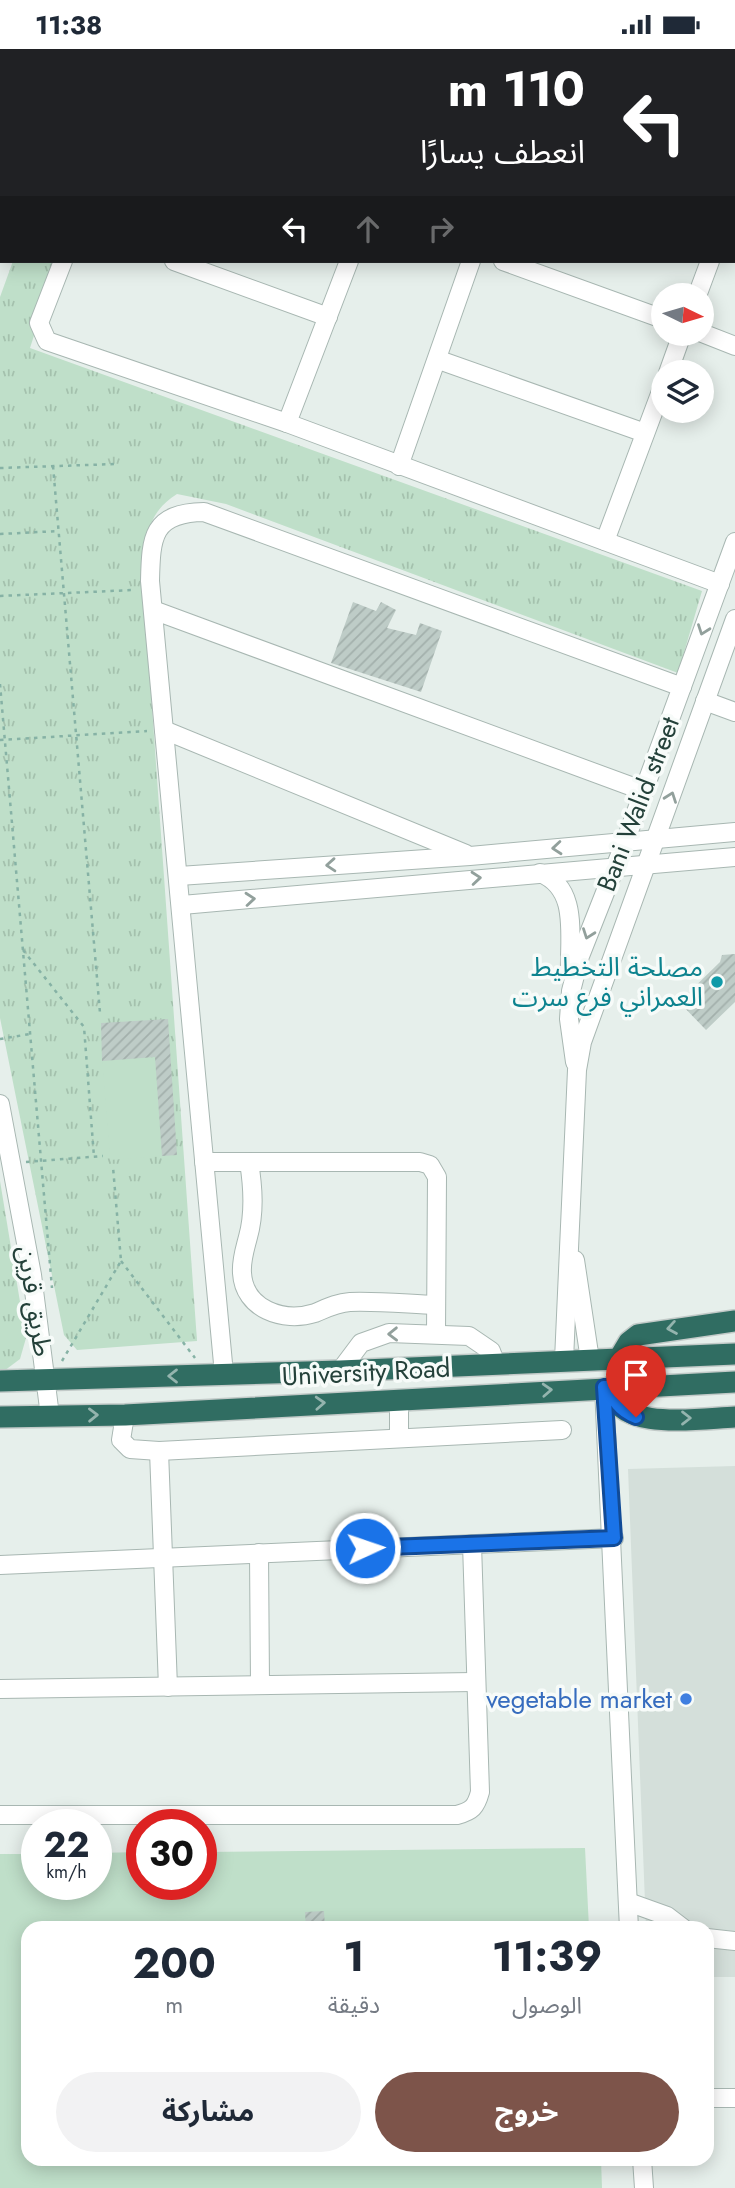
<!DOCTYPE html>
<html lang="ar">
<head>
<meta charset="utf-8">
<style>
  body { margin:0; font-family:Jost,"Noto Sans Arabic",sans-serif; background:#f2f2f3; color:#1f2937; direction:rtl; height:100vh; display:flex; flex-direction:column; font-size:26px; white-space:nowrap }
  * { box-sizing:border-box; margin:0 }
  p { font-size:23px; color:#747a83 }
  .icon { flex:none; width:38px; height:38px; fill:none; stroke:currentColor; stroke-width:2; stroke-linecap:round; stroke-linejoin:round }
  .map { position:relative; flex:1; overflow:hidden; direction:ltr }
  .sheet { position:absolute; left:21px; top:1872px; width:693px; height:245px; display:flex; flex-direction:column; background:#fff; border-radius:21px; box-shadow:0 4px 18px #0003; direction:rtl }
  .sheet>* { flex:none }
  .top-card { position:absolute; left:0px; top:0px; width:735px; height:214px; box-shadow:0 4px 18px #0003; direction:rtl; background:#202124; color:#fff; overflow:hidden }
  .needle { width:46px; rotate:95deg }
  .controls { position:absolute; left:651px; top:234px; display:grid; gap:14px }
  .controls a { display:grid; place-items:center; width:63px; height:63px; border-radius:50%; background:#fff; box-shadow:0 4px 18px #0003; font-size:35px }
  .speed { position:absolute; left:21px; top:1760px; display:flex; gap:14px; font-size:35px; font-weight:700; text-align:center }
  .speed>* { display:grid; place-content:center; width:91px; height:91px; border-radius:50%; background:#fff; box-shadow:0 4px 18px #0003; line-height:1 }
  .speed small { font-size:18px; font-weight:400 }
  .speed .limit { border:10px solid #d22; background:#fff; color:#111 }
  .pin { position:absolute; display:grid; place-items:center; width:60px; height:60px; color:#fff; margin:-72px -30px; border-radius:50% 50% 50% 0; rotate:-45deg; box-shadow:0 0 7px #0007 }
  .pin .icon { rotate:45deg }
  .me { position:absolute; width:77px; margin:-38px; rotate:87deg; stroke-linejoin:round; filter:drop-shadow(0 0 5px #0008) }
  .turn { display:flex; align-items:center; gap:24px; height:147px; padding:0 35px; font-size:32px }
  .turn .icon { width:91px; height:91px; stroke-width:2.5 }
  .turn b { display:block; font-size:49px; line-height:60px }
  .lanes { display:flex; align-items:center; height:66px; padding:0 35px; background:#0003; justify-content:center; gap:35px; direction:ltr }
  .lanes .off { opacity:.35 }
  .eta { display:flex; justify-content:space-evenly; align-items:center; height:119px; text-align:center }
  .eta b { font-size:42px; font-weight:700; line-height:49px }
  .button { display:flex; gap:14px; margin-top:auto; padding:14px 35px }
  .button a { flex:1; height:80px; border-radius:42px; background:#7d544a; color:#fff; font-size:28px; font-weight:700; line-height:80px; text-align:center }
  .button a+a { background:#f2f2f3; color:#1f2937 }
  .status { display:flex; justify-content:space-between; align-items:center; height:49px; padding:0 35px; background:#fff; direction:ltr }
  .status svg { height:19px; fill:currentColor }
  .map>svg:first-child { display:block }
  .built { fill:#d4dfda }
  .park { fill:url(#park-tufts) }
  .garden { fill:#bfdfc9 }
  .building { fill:url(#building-hatch) }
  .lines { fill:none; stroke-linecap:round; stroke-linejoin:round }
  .minor-casing { stroke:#a8b7b2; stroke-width:20 }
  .highway-casing { stroke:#c2cac8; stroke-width:24 }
  .path { stroke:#86b2a5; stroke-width:2.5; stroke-dasharray:3.5 5; stroke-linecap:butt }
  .minor { stroke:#fff; stroke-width:18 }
  .highway { stroke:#306d62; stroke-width:21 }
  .oneway { stroke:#92a09c }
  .oneway2 { stroke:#94b4ae }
  .route-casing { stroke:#114b97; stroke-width:18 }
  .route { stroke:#1a73e8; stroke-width:12 }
  .culture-dot { fill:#0f9aa8; stroke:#f7fbf9; stroke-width:2.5 }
  .shop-dot { fill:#3f7fe0; stroke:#f7fbf9; stroke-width:2.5 }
  .labels { text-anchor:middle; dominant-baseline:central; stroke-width:7; stroke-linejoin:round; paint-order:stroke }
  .street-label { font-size:26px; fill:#24413a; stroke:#f7fbf9 }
  .culture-label { font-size:26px; fill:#0d838f; stroke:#f7fbf9; text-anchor:end }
  .shop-label { font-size:26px; fill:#366cbe; stroke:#f7fbf9; text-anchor:end }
</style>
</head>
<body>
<div class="status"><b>11:38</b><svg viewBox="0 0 49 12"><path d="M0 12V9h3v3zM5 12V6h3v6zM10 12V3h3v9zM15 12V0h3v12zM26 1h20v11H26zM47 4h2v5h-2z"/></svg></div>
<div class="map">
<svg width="735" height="2139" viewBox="0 0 735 2139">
  <defs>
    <pattern id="park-tufts" width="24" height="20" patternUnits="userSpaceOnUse" patternTransform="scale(1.75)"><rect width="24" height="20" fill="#bfdfc9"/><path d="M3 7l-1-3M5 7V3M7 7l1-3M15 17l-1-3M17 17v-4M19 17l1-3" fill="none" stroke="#a4c1ad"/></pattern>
    <pattern id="building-hatch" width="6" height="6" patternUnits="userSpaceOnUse" patternTransform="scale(1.75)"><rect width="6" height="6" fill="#beccc7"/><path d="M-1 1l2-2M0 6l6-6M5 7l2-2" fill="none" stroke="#a3b0ac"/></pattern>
  </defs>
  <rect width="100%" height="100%" fill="#e6efeb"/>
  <path class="built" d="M735,1417V1928H707V1880L646,1879L628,1420Z"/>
  <g class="park">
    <path d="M13,212H58L30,299L702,542L678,624L226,455L177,445C143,466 146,496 143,532L197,1292L77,1301L64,1286L0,969V248Z"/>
    <path d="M0,1132L26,1289L20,1310L0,1325Z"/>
  </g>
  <g class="garden">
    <path d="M155,1008L162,1107L110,1111L102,1012Z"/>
    <path d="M585,1799L589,1879L28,1880V2110H601L602,2139H0V1805H37V1836H96V1804L142,1803V1836H201V1803Z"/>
  </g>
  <g class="building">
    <path d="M353,553L376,562L381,553L396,561L387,579L416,586L420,574L442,582L421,643L331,614Z"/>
    <path d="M735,905V953L706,981L679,953L720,913L722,906Z"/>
    <path d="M168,970L177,1106L162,1107L155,1008L102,1012L101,974Z"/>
    <path d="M324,1862L325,1880H306L305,1863Z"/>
  </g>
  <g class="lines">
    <defs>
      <g id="minor">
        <path d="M477,0L482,2"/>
        <path d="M40,2L41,0"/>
        <path d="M94,2L95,0"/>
        <path d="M141,2V0"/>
        <path d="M429,2L430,0"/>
        <path d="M553,2V0"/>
        <path d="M0,82L2,78"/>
        <path d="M733,99H735"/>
        <path d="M733,151L735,146"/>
        <path d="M0,174L2,171"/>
        <path d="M63,212L39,274L47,292L287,374L720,535"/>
        <path d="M174,212L328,268"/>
        <path d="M503,212L663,270"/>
        <path d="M697,247L710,212"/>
        <path d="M702,284L735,297"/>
        <path d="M439,311L645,384"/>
        <path d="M668,324L682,285"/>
        <path d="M287,374L349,212"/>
        <path d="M399,417L471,212"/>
        <path d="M605,492L663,337"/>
        <path d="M153,561L644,742"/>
        <path d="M705,652L735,663"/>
        <path d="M164,681L466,805"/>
        <path d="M540,824C579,839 569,886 570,922"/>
        <path d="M179,827L470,807L735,783"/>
        <path d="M182,856L735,808"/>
        <path d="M575,1013L569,970L571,942L580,907L625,793L735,493"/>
        <path d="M0,1055L32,1226L50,1367"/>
        <path d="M204,1113H420L430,1116L437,1128L436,1285"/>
        <path d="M249,1113C253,1138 255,1163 248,1188C245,1200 241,1211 242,1224C244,1260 283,1274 315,1264C327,1259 336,1254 350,1253C379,1252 408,1255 436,1256"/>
        <path d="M575,1211L590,1311"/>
        <path d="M564,1311L577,1021L582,993L735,570"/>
        <path d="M340,1322L361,1294L389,1284L469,1287L491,1302L496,1315"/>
        <path d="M224,1325L150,532C151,488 152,464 204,463L682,638"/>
        <path d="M604,1338L629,1880"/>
        <path d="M399,1350V1387"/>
        <path d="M125,1366L121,1391L130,1400L159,1402L562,1381"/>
        <path d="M159,1402L168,1638"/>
        <path d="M259,1504L260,1636"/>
        <path d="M0,1516L614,1489"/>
        <path d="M0,1640L474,1633"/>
        <path d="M0,1766H457C472,1762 476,1758 480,1743L472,1495"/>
        <path d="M628,1853L667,1867L684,1880"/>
        <path d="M707,1889L735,1892"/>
        <path d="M707,2049H735"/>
        <path d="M642,2110L644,2139"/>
      </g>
      <g id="highway">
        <path d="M620,1308L629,1293L638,1286L735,1272"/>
        <path d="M0,1332L340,1322L735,1305"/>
        <path d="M611,1338C615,1384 702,1369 735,1368"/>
        <path d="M0,1368L125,1366L735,1333"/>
      </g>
    </defs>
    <use href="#minor" class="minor-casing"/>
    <use href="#highway" class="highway-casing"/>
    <g class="path">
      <path d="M53,417L100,964"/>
      <path d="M0,419L116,415"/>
      <path d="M0,485L59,482"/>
      <path d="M0,547L133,541"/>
      <path d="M0,635L52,1239"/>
      <path d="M0,691L147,682"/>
      <path d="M23,901L84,978L94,1108"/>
      <path d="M0,990L30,985"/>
      <path d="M26,1113L103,1107"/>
      <path d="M121,1212L195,1309"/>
      <path d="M62,1312L121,1212L113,1118"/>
    </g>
    <use href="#minor" class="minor"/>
    <use href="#highway" class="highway"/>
  </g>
  <defs><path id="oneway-chevron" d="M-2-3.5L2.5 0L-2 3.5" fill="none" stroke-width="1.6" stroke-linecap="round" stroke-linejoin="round" transform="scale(1.75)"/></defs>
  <g class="oneway">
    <use href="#oneway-chevron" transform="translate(703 581) rotate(110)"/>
    <use href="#oneway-chevron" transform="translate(671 748) rotate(-70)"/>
    <use href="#oneway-chevron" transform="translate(557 799) rotate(175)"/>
    <use href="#oneway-chevron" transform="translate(331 816) rotate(176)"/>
    <use href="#oneway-chevron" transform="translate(476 829) rotate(-5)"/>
    <use href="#oneway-chevron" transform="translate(250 850) rotate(-5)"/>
    <use href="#oneway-chevron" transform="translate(588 885) rotate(110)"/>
    <use href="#oneway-chevron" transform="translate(393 1285) rotate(179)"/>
  </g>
  <g class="oneway2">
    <use href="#oneway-chevron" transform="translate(672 1279) rotate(170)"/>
    <use href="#oneway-chevron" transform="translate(173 1327) rotate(180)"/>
    <use href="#oneway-chevron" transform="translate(547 1341) rotate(-3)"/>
    <use href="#oneway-chevron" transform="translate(320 1354) rotate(-3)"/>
    <use href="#oneway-chevron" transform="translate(93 1366) rotate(-1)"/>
    <use href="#oneway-chevron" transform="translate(686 1369)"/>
  </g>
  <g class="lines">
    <defs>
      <path id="route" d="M365,1499L614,1489L604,1338H611C612,1353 622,1362 636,1368"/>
    </defs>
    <use href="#route" class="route-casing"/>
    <use href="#route" class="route"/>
  </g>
  <circle class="culture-dot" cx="717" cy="933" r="7"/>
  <circle class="shop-dot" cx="686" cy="1650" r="7"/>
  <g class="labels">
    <g class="street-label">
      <text transform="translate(638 755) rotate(-69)">Bani Walid street</text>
      <text transform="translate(35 1252) rotate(81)">طريق قرين</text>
      <text transform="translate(366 1323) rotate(-3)">University Road</text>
    </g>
    <g class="culture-label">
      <text x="703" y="918">مصلحة التخطيط<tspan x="703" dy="30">العمراني فرع سرت</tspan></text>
    </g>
    <g class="shop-label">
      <text x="672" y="1650">vegetable market</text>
    </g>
  </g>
</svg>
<div class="controls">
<a><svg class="needle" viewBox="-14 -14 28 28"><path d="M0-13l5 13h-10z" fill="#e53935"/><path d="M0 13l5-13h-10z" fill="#747a83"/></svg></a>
<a><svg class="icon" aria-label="layers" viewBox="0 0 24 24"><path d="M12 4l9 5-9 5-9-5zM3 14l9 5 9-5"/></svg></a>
</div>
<div class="speed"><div>22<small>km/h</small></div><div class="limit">30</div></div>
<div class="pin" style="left:636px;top:1368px;background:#d93025"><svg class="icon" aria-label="arrive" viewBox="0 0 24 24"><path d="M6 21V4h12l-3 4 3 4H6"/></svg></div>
<svg class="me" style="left:365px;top:1499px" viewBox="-20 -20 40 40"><circle r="17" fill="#1a73e8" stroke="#fff" stroke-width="3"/><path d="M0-11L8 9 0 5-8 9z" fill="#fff"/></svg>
<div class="top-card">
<div class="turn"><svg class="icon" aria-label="left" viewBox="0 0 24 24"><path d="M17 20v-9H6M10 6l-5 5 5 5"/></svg><div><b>110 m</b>انعطف يسارًا</div></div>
<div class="lanes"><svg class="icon" aria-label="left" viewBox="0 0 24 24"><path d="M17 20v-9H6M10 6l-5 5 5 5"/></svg><svg class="icon off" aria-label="ahead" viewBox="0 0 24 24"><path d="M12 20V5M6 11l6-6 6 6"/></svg><svg class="icon off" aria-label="right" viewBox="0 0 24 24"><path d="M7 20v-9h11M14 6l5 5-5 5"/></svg></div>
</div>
<section class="sheet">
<div class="eta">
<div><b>11:39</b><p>الوصول</p></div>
<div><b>1</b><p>دقيقة</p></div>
<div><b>200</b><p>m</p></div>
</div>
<div class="button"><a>خروج</a><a>مشاركة</a></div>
</section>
</div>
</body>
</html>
